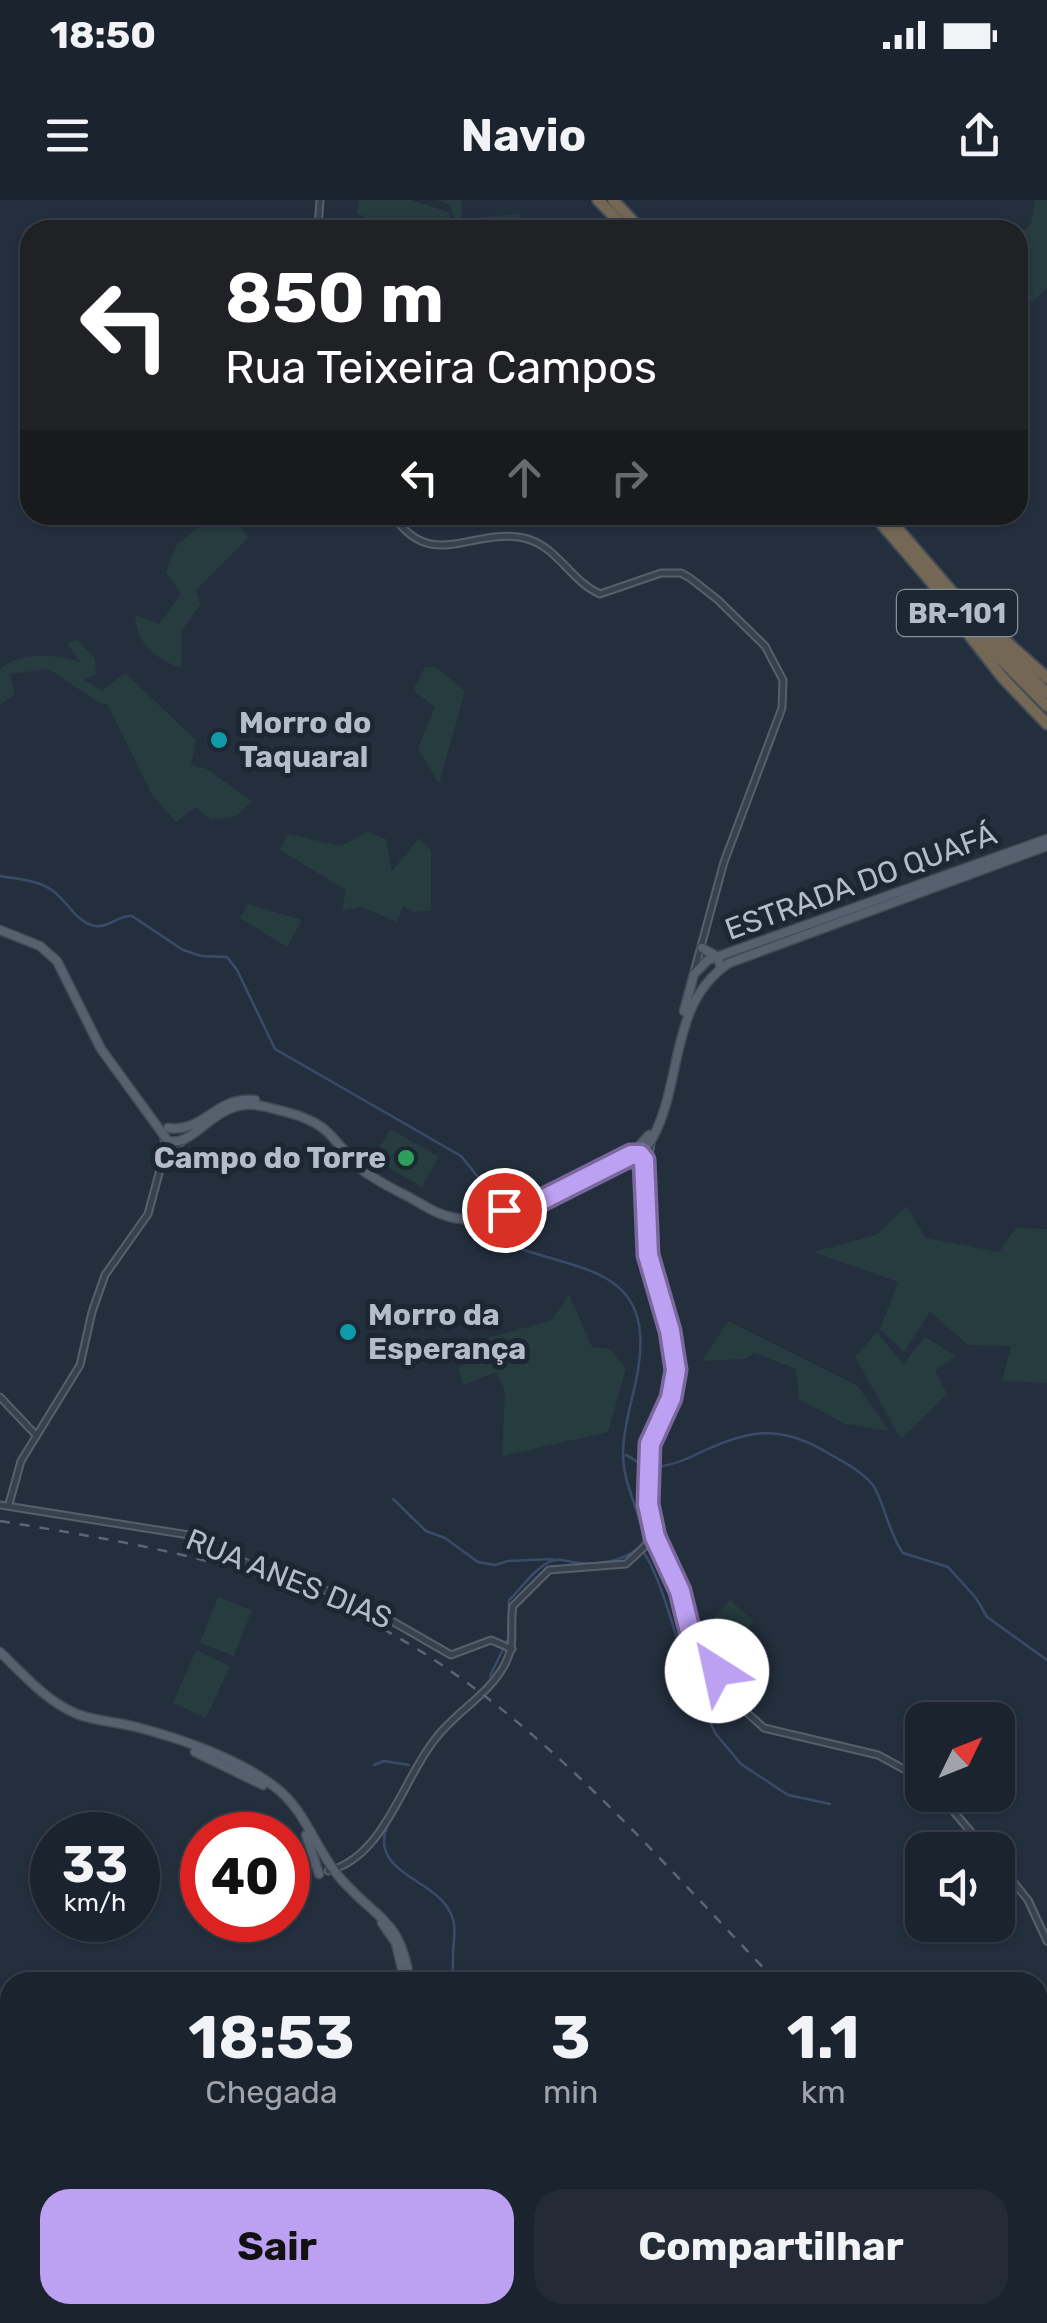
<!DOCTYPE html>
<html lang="pt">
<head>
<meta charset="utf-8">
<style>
  body { margin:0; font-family:Rubik,sans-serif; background:#242b36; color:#f1f3f6; height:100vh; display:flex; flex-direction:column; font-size:38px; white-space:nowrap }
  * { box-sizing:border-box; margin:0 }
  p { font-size:32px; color:#a0a4aa }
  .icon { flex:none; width:55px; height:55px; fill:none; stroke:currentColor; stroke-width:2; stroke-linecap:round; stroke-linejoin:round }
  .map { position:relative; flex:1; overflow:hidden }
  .sheet { position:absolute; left:0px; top:1772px; width:1048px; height:352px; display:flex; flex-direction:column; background:#1b232e; border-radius:30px 30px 0 0; box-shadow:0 2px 8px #0004,0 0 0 2px #39404a }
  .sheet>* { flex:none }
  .top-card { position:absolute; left:20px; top:20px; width:1008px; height:305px; border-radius:30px; box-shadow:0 2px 8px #0004,0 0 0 2px #39404a; background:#202124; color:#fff; overflow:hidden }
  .needle { width:65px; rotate:47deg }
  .controls { position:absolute; left:905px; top:1502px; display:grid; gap:20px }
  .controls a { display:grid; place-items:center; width:110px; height:110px; border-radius:20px; background:#1b232e; box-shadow:0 2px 8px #0004,0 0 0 2px #39404a; font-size:50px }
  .speed { position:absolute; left:30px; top:1612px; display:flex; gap:20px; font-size:50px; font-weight:700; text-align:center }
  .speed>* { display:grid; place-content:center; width:130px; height:130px; border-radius:50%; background:#1b232e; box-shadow:0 2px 8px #0004,0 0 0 2px #39404a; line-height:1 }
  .speed small { font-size:25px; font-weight:400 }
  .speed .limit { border:15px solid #d22; background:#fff; color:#111 }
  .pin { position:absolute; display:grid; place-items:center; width:85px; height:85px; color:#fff; margin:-42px; border:5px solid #fff; border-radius:50%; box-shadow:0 2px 10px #0007 }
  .me { position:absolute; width:110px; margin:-55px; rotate:325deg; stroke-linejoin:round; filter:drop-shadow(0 0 8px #0008) }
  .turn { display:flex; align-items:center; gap:35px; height:210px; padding:0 40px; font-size:45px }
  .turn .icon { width:130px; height:130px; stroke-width:2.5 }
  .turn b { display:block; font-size:70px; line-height:85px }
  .lanes { display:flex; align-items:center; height:95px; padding:0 40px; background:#0003; justify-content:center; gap:50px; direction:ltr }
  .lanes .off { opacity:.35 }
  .eta { display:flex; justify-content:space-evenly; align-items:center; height:170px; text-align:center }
  .eta b { font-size:60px; font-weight:700; line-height:70px }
  .cta { display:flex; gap:20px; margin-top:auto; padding:20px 40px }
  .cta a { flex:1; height:115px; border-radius:30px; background:#bca0f2; color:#111; font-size:40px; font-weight:700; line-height:115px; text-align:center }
  .cta a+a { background:#242b36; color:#f1f3f6 }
  .status { display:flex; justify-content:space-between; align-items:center; height:70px; padding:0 50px; background:#1b232e; direction:ltr }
  .status svg { height:28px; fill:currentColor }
  header { display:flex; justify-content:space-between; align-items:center; height:130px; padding:0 40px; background:#1b232e; font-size:45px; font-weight:700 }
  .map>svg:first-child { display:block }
  .green { fill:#263c3f }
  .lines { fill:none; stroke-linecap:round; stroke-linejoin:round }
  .stream { stroke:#394c67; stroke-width:2.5 }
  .minor-casing { stroke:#565f6c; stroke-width:9 }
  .major-casing { stroke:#414a57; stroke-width:11 }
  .highway-casing { stroke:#434c59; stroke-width:14 }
  .minor { stroke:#38414e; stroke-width:5 }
  .major { stroke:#56606e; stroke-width:8 }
  .highway { stroke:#746855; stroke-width:10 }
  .rail { stroke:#5a6575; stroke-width:2.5; stroke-dasharray:10 10; stroke-linecap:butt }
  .route-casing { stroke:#7a689d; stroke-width:25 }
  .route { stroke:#bca0f2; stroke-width:18 }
  .culture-dot { fill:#0f9aa8; stroke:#1d2633; stroke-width:4 }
  .leisure-dot { fill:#2e9e5b; stroke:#1d2633; stroke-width:4 }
  .labels { text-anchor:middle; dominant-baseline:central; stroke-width:10; stroke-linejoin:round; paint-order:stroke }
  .shield { fill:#1d2633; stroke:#878f9c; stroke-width:2.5 }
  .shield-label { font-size:28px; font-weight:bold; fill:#b4bcc9 }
  .poi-label { font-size:30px; font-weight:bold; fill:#b4bcc9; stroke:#1d2633; text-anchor:start }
  .street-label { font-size:30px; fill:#b4bcc9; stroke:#1d2633 }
</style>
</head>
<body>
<div class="status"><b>18:50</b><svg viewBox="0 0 49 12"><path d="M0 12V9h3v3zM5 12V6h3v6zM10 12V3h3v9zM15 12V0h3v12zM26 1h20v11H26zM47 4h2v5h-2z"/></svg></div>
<header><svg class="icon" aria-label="menu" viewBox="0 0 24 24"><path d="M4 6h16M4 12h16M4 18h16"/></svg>Navio<svg class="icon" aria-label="share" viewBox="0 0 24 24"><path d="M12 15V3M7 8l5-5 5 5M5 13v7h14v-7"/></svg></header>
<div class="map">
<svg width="1047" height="2123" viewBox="0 0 1047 2123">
  <rect width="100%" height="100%" fill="#242f3e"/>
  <g class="green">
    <path d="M359,0H411L448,12L453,22C419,38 391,26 357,14Z"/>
    <path d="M438,0H461L462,19L518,14L535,30H458L450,5Z"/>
    <path d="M1035,0H1047V88L1032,102L1018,94V35L1031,24Z"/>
    <path d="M213,315H232L248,338L196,390L200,405L182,430L181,468C154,458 137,444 135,415L159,424L181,394L166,372L176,346Z"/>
    <path d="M77,440L95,459L96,475L83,479L102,491L125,473L196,540L191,565L205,568L252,601L236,616L211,620L196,607L176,622L152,595L108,505L98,502L49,469L10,474L15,494L0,505V469C21,451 55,454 80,462L67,443Z"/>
    <path d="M425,467H435L465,491L439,584L418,548L435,507L413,490Z"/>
    <path d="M367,632L386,639L392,671L419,638L431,651V711L411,712L403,706L397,722L362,707L342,711L346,690L280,650L288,634L341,646Z"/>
    <path d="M248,704L302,720L287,747L240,718Z"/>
    <path d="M390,929L439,957L422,987L373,958Z"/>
    <path d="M907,1006L926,1038L999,1052L1016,1028L1047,1029V1183L1002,1181L1011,1146L968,1145L930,1112L904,1152L880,1129L898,1082L813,1052L876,1035Z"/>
    <path d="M569,1094L592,1147L610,1149L626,1169L608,1232L502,1256L505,1193L497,1172L463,1185L458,1167L474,1160L485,1139L552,1120Z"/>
    <path d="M728,1121L858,1186L889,1231L845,1224L799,1199L796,1169L754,1153L746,1159L702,1161Z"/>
    <path d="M877,1132L903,1164L925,1137L956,1156L935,1170L947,1194L901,1239L855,1157Z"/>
    <path d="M218,1397L252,1410L234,1456L200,1443Z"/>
    <path d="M730,1400L754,1422L718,1461L694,1439Z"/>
    <path d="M196,1450L230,1466L206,1518L173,1503Z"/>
  </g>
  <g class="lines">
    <g class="stream">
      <path d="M0,676C16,679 40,680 53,691C67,701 77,723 95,726C109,728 118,715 132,716L183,750L201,756L227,757L237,770L275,849L461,956L487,988L491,1008"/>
      <path d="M626,1255C633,1258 638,1264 646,1266C662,1269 683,1261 697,1254C747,1230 779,1223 828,1253C843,1262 860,1270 872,1284C882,1295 889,1335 903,1353L948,1367L976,1398L987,1417L1047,1460"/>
      <path d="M393,1299L426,1331L445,1338L478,1362L495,1365L508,1361L552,1359"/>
      <path d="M644,1353C660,1376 684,1457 688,1488L698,1494L715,1533L741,1564L788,1595L830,1604"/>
      <path d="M490,1476L508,1439L509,1400C522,1388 533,1370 549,1362C558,1358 563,1360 572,1362C595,1366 630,1362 644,1341C640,1310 623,1285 623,1253C623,1225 634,1196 638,1170C656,1067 579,1071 509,1045L501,1038L495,1023"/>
      <path d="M374,1565L384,1561L409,1565"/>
      <path d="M389,1622C365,1672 434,1678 450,1712C457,1725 454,1738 453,1751C453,1763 454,1772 448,1782"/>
    </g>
    <defs>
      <g id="minor">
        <path d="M318,30L320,0"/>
        <path d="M393,315C431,373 473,327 524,338C558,346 570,381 600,394L661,373H681L690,378L718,400L765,446L783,480L782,508L724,662L694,772"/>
        <path d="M651,944L647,966L648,1055L670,1131L676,1170L671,1198L650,1244L648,1304L655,1337L680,1391L692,1441L744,1510L764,1528L878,1555L922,1579"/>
        <path d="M166,956L184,940"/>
        <path d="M0,1197L36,1235"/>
        <path d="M9,1304L21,1261L80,1165L92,1112L105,1075L148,1014L165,951L164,939"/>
        <path d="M0,1305L189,1335L249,1364L359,1402L451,1455L491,1440L512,1449"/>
        <path d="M940,1595L986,1650"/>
        <path d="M998,1663L1028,1700L1047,1741"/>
        <path d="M328,1671C385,1657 402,1579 436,1538C457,1511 487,1496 504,1466C517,1442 509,1431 513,1406L549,1370L626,1364L655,1337"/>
      </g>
      <g id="major">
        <path d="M0,730L40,746L57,761L101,849L168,941C197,948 214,896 262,906C282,911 309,916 325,930C338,941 348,957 361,969C375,980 391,988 407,996C422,1004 437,1015 455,1018C493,1026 537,1007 571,991C599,978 636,967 652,939C684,881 668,804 729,763L1047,646"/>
        <path d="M702,748L718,757L721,769"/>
        <path d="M684,811L694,774L708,760L1047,639"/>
        <path d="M168,928C204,933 215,896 255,900"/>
        <path d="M628,964L642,968"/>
        <path d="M615,965L631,955L649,935"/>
        <path d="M0,1452C24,1475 46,1501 77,1514C95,1521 117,1522 136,1527C180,1538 239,1559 275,1587C306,1610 316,1651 341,1679C379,1722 400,1718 410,1782"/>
        <path d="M195,1552L263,1585"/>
        <path d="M306,1635L319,1674"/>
        <path d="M382,1723L396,1743L405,1782"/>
        <path d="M517,2115L521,2123"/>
        <path d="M530,2115L532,2123"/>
      </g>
      <g id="highway">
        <path d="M598,0L627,30"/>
        <path d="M613,0L641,30"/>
        <path d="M874,315L975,433L1047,506"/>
        <path d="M886,315L991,437L1047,493"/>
        <path d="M988,425L1047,478"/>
        <path d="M970,436L1002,477L1047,524"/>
      </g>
    </defs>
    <use href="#minor" class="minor-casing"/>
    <use href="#major" class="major-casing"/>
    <use href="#highway" class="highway-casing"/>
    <use href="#minor" class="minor"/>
    <use href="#major" class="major"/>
    <use href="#highway" class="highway"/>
    <g class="rail">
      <path d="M0,1321C104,1338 211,1355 309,1394C503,1471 636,1636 777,1782"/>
      <path d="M1038,2051L1047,2061"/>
    </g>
  </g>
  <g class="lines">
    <defs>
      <path id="route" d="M504,1010L538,1002L631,955H640L644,960L648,1055L670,1131L676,1170L671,1198L650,1244L648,1304L655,1337L680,1391L692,1440L717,1471"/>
    </defs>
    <use href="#route" class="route-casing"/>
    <use href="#route" class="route"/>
  </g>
  <g class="culture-dot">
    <circle cx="219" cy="540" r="10"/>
    <circle cx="348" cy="1132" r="10"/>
  </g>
  <circle class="leisure-dot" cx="406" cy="958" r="10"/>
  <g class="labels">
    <rect class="shield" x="897" y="390" width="120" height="46" rx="8"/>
    <g class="shield-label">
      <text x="957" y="413">BR-101</text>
    </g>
    <g class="poi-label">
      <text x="239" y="523">Morro do<tspan x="239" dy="34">Taquaral</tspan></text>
      <text x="386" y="958" text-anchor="end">Campo do Torre</text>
      <text x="368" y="1115">Morro da<tspan x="368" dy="34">Esperança</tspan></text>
    </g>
    <g class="street-label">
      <text transform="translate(861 682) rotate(-20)">ESTRADA DO QUAFÁ</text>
      <text transform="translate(289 1379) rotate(22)">RUA ANES DIAS</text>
    </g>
  </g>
</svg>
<div class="controls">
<a><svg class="needle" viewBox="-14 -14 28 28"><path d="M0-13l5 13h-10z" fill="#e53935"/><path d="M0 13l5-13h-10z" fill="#a0a4aa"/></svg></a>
<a><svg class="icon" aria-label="sound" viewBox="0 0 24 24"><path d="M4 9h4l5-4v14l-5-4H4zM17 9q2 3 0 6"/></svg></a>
</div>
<div class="speed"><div>33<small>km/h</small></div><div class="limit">40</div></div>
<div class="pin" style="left:504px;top:1010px;background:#d93025"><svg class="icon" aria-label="arrive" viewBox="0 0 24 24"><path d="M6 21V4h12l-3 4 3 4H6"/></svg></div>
<svg class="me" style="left:717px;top:1471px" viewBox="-20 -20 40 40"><circle r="19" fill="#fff"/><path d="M0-13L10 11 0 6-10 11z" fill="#bca0f2"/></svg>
<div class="top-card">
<div class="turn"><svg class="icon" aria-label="left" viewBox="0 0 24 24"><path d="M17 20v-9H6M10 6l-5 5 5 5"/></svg><div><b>850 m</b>Rua Teixeira Campos</div></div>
<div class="lanes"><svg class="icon" aria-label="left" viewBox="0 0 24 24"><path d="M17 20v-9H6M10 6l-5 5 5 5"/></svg><svg class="icon off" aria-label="ahead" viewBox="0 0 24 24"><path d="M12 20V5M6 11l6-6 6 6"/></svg><svg class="icon off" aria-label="right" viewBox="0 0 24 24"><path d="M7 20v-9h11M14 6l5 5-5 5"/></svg></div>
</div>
<section class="sheet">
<div class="eta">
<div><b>18:53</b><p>Chegada</p></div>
<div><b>3</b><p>min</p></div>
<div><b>1.1</b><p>km</p></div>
</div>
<div class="cta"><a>Sair</a><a>Compartilhar</a></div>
</section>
</div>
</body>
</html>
